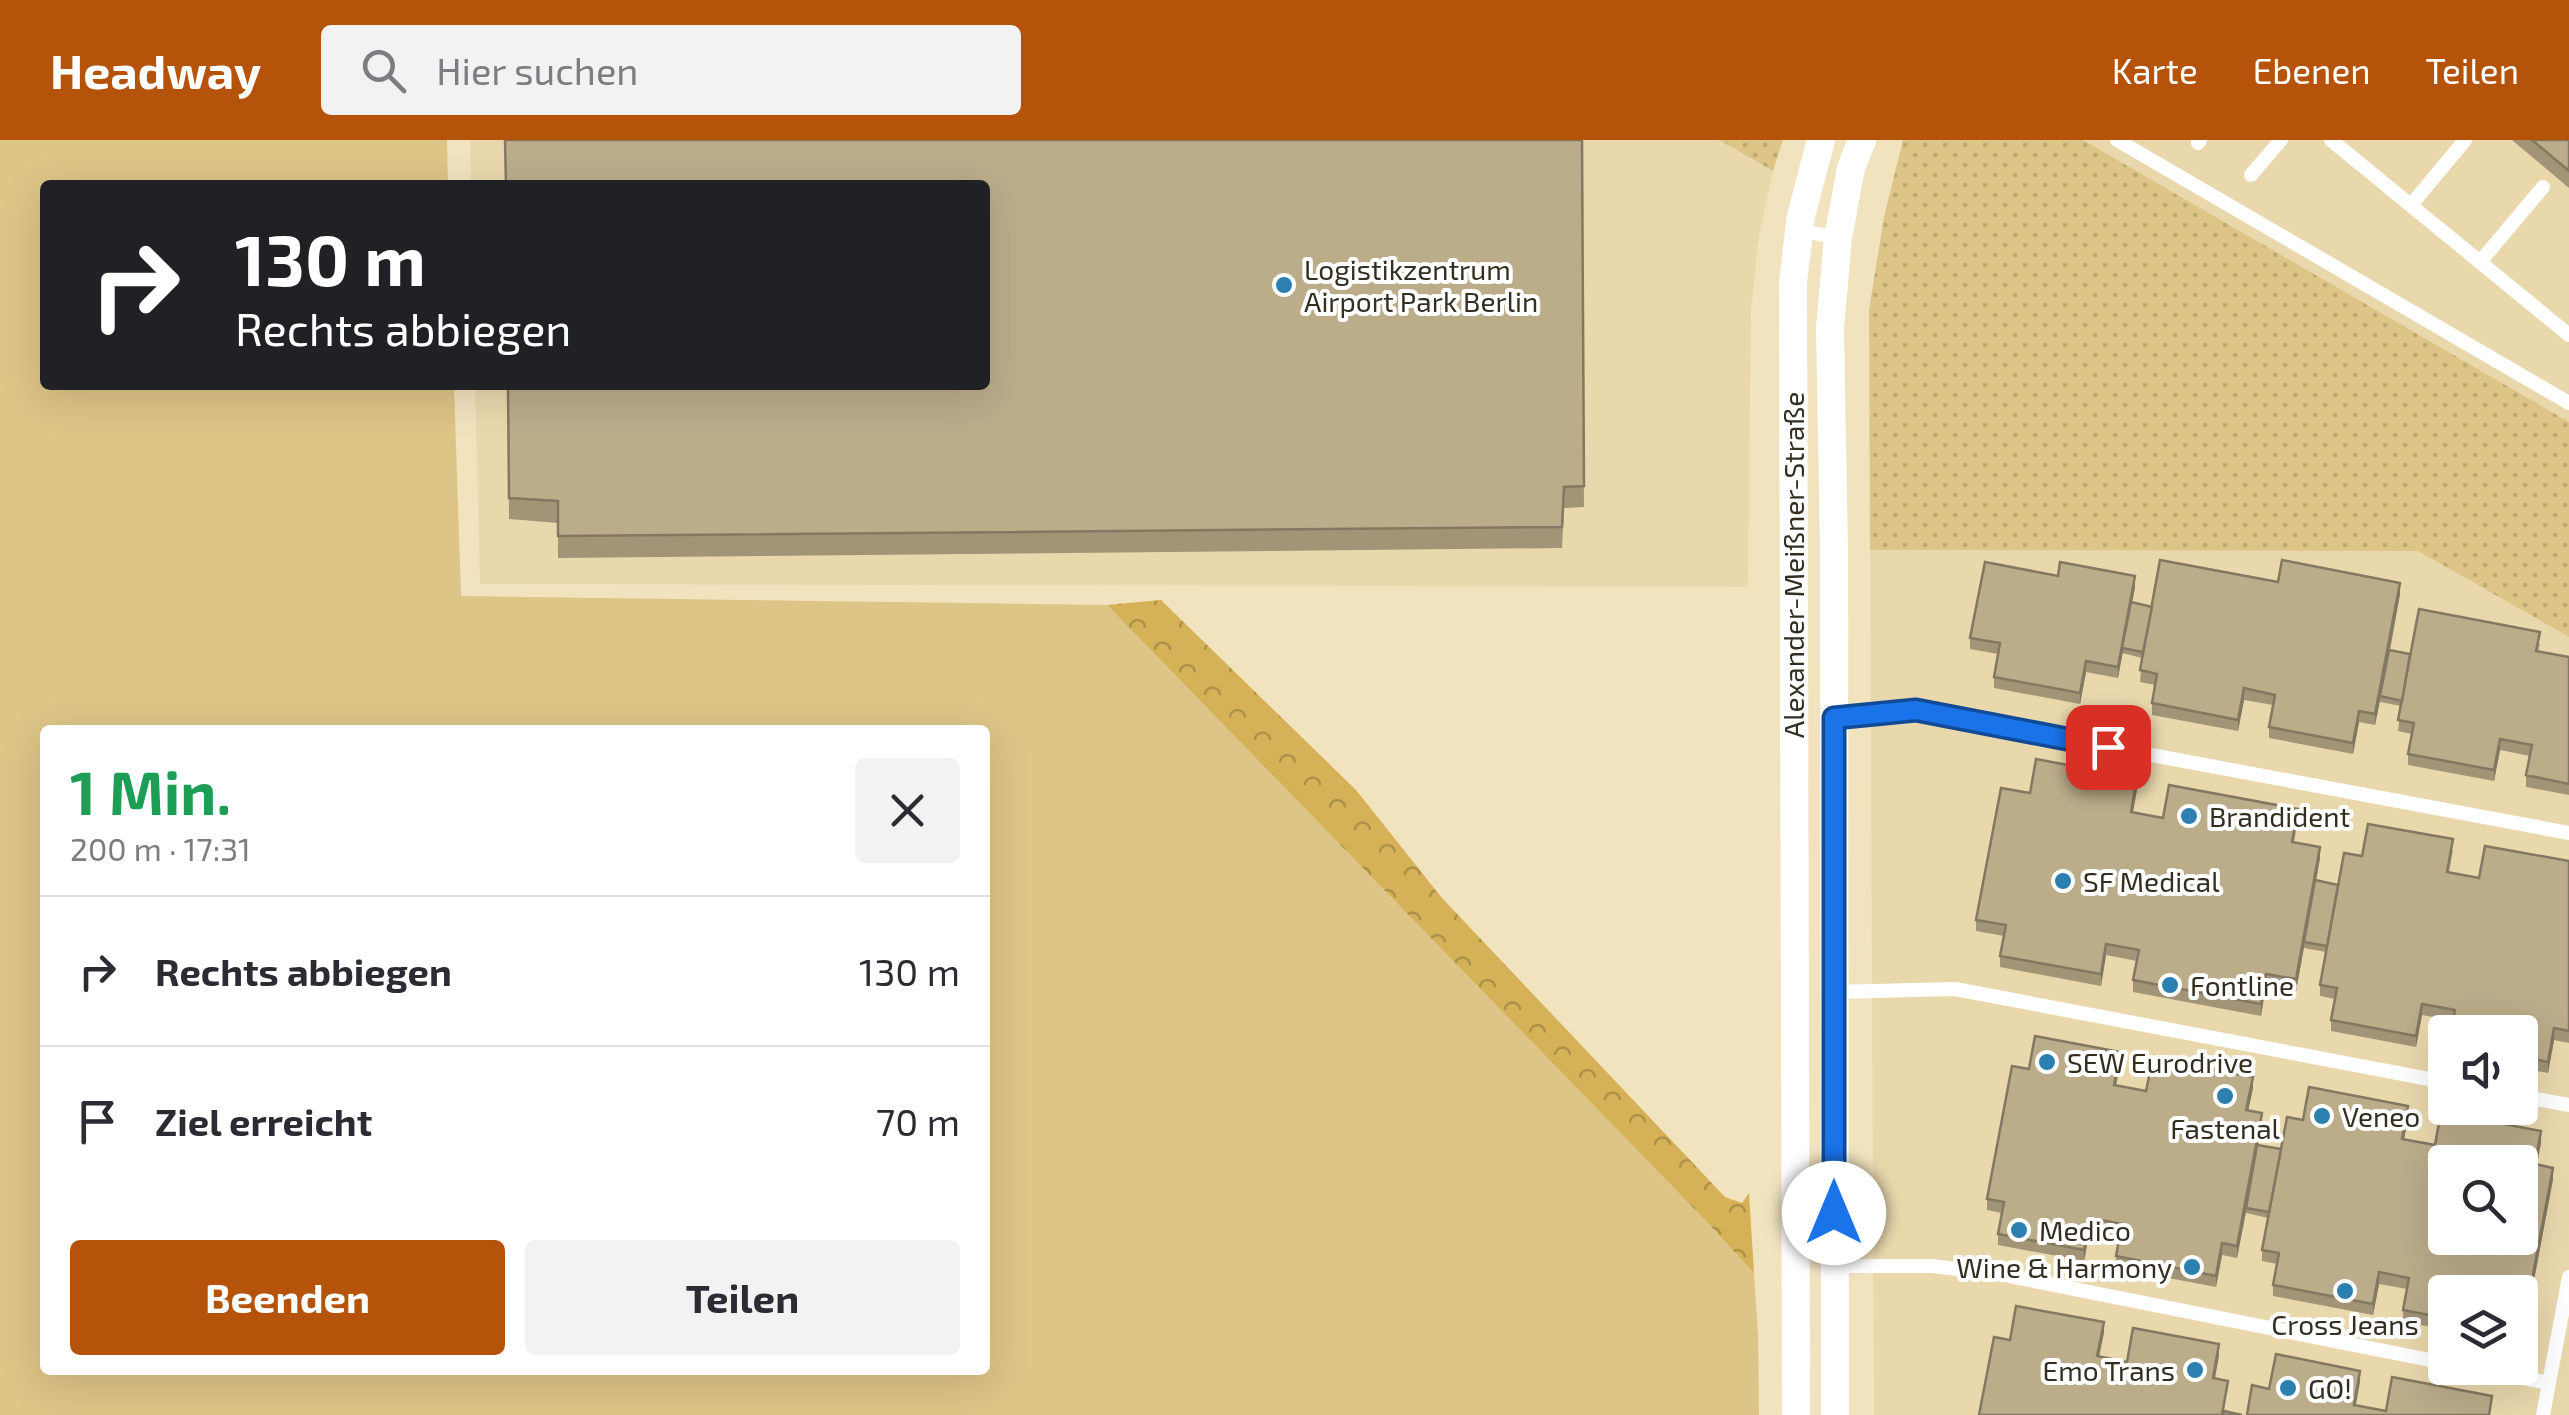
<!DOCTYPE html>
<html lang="de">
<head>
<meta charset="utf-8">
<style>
  body { margin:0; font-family:"Exo 2",sans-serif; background:#f2f2f3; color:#2b2b33; height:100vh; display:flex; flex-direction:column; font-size:38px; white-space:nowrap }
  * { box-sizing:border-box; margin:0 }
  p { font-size:32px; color:#7c7c81 }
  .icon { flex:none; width:55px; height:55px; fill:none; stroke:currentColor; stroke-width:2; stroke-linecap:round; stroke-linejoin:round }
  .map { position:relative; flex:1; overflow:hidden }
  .sheet { position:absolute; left:40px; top:585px; width:950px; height:650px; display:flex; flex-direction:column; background:#fff; border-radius:10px; box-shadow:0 10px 40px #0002 }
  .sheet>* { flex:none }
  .banner { position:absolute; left:40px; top:40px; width:950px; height:210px; border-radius:10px; box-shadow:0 10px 40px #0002; background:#202124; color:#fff; overflow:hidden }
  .fabs { position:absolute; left:2428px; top:875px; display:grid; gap:20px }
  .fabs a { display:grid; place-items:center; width:110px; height:110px; border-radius:10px; background:#fff; box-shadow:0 10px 40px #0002; font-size:50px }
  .pin { position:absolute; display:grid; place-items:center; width:85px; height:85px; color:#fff; margin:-42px; border-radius:20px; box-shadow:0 5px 15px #0006 }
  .me { position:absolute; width:110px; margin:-55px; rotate:0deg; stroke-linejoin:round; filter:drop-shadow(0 0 8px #0008) }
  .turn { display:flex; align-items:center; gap:35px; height:210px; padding:0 30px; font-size:45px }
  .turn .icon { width:130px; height:130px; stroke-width:2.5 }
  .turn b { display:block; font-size:70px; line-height:85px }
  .round { display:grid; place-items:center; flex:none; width:105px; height:105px; border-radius:10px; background:#f2f2f3 }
  .overview { display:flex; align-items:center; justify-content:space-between; height:170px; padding:0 30px }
  h1 { font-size:60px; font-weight:700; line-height:75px; color:#1e9e55 }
  .primary-button { display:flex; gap:20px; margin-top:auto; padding:20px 30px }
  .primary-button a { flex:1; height:115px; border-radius:10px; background:#b45309; color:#fff; font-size:40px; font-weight:700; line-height:115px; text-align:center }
  .primary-button a+a { background:#f2f2f3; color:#2b2b33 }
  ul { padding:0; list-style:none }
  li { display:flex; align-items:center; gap:30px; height:150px; padding:0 30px; border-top:2px solid #e1e1e2 }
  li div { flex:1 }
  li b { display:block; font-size:38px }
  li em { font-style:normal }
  header { display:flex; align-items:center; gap:60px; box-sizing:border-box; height:140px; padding:0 50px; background:#b45309; color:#fff }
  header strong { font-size:48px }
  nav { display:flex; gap:55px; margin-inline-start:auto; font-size:35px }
  .search { width:700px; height:90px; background:#f2f2f3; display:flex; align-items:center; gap:25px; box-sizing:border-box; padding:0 35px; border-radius:10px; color:#7c7c81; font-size:38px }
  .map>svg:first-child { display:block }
  .built { fill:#ead8ad; fill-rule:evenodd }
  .grass { fill:#ddc487; fill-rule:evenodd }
  .forest { fill:url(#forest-crowns) }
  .park { fill:url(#park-dots) }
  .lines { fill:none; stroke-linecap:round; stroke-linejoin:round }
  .service { stroke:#fff; stroke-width:14 }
  .minor { stroke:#fff; stroke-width:28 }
  .wall { fill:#a19477 }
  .shaded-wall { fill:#837861 }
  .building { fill:#bbac8a; stroke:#837861; stroke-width:2.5; fill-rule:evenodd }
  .route-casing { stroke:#114b97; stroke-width:25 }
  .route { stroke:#1a73e8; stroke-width:18 }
  .poi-dot { fill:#2b80af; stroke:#fff; stroke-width:4 }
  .labels { text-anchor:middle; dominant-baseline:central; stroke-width:8; stroke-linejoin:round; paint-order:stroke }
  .poi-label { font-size:28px; fill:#332e20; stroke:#fff; text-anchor:start }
  .street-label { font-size:28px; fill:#332e20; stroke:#fff }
</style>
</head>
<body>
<header>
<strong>Headway</strong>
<div class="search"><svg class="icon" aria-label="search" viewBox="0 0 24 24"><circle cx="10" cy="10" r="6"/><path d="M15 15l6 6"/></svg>Hier suchen</div>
<nav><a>Karte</a><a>Ebenen</a><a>Teilen</a></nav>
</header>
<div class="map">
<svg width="2569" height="1275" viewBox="0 0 2569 1275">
  <defs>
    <pattern id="forest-crowns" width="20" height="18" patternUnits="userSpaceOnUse" patternTransform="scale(2.5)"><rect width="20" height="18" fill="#d5b258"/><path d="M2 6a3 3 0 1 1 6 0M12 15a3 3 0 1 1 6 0" fill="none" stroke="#ad9148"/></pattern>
    <pattern id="park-dots" width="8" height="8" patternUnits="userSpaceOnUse" patternTransform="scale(2.5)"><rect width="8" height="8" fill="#ddc487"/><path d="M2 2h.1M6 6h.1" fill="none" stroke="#bea974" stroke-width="1.8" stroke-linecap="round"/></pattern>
  </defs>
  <rect width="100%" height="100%" fill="#f2e3bf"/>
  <g class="built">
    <path d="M470,0H1719L1773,31L1759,96L1751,170L1748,447L480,444L475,245H985V45H471Z"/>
    <path d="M2083,0H2569V282Z"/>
    <path d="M1870,410L2419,411L2569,497V1275H1874ZM2445,892H2520V968H2445ZM2445,1022H2520V1098H2445ZM2445,1152H2520V1228H2445Z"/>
  </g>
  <path class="grass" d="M0,0H447L448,45H45V245H454L461,456L1107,465L1707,1082L1754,1133L1758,1193L1759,1275H0ZM45,590H985V1230H45Z"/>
  <path class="forest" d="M1161,460L1356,650L1442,758L1725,1057L1742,1063L1749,1053L1754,1133L1707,1082L1107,465Z"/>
  <g class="park">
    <path d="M1719,0H1783L1773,31Z"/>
    <path d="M1903,0H2083L2569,282V497L2418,411L1870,410L1869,170L1884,77Z"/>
  </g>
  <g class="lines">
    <g class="service">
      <path d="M2117,0L2569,263"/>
      <path d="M2331,0L2569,195"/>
      <path d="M2198,3L2200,0"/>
      <path d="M2251,35L2281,0"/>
      <path d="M2411,65L2465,0"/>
      <path d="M1799,90L1838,98"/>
      <path d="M2480,122L2543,47"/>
      <path d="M1834,578L1916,571L2569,693"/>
      <path d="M1834,852L1955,849L2445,942"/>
      <path d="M2520,956L2569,965"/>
      <path d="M1835,1126H1932L1999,1134L2445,1223"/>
      <path d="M2470,1228L2549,1243L2543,1275"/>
      <path d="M2549,1243L2569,1137"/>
    </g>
    <g class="minor">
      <path d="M1796,1275L1793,142L1801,76L1821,0"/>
      <path d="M1835,1275L1834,411L1830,188L1838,98L1851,28L1862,0"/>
    </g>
  </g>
  <g class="wall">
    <path d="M1582,0L1584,367L1564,368L1562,408L558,418V383L509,379L508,245Z"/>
    <path d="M2512,0H2569V48Z"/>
    <path d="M2058,436L2135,447L2132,463L2152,467L2278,442L2400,454L2390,511L2410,514L2540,504L2538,511L2569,517V655L2526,647V635L2530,616L2500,610L2494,641L2408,625V614L2412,594L2398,591L2401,566L2380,562L2375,585L2359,582L2353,614L2269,598V587L2273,565L2244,560L2238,591L2152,575V563L2155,545L2140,542L2142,518L2122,513L2118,538L2086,532L2080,564L1994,548V537L1998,514L1970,509V498Z"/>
    <path d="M2137,649L2133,672L2163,678L2298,681L2294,702L2320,718L2316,741L2338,745L2362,716L2453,710L2449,732L2479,738L2569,721V903L2554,900L2548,933L2520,928V892L2422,875L2416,907L2331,891V880L2335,859L2320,856V845L2326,812L2304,808L2296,851L2266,845L2261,876L2133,852V840L2137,821L2106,815L2101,846L2000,827V816L2004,796L1976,791V780L2030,653Z"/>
    <path d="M2120,924L2116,946L2146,951L2253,948L2248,971L2262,984L2258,1005L2281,1009L2303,980L2408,977L2404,1000L2435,1005L2541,1002L2537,1025L2553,1039L2528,1172L2520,1170V1152H2445V1189L2403,1182V1170L2407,1149L2379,1144L2373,1175L2273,1156V1145L2277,1124L2262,1121V1110L2268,1078L2246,1073L2237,1118L2222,1115L2216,1147L2116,1128V1116L2120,1095L2090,1090L2084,1121L1998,1105V1094L2002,1073L1987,1070V1059L2029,929Z"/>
  </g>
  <g class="shaded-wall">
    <path d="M2135,436V447L2118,538V527Z"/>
    <path d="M2400,443V454L2375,585V574Z"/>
    <path d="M2086,521V532L2080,564V553Z"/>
    <path d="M2244,548V560L2238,591V580Z"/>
    <path d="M2359,571V582L2353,614V603Z"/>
    <path d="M2500,599V610L2494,641V630Z"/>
    <path d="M2137,638V649L2131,683V672Z"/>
    <path d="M2320,707V718L2296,851V839Z"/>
    <path d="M2106,804V815L2101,846V834Z"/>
    <path d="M2266,834V845L2261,876V864Z"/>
    <path d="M2422,864V875L2416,907V896Z"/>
    <path d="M2554,888V900L2548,933V922Z"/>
    <path d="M2120,912V924L2114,956V945Z"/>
    <path d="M2253,937V948L2246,981V970Z"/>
    <path d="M2408,966V977L2402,1011V999Z"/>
    <path d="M2262,973V984L2237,1118V1106Z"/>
    <path d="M2541,991V1002L2535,1036V1024Z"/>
    <path d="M2553,1028V1039L2528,1172V1161Z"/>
    <path d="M2090,1078V1090L2084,1121V1110Z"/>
    <path d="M2222,1103V1115L2216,1147V1136Z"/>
    <path d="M2379,1132V1144L2373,1175V1164Z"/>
    <path d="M2104,1182V1193L2097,1227V1216Z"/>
    <path d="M2219,1204V1216L2213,1249V1238Z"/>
    <path d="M2360,1231V1242L2354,1275V1265Z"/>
  </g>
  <g class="building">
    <path d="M505,0H1582L1584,346L1564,347L1562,387L558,396V361L509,358L508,245H985V45H506Z"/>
    <path d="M2532,0H2569V31Z"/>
    <path d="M2160,420L2278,442L2282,420L2400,443L2375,574L2359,571L2353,603L2269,587L2275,555L2244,548L2238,580L2152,563L2157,534L2140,530Z"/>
    <path d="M1985,422L2058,436L2060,422L2135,436L2118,527L2086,521L2080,553L1994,537L2000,503L1970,498Z"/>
    <path d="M2131,462L2152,467L2143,512L2122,508Z"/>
    <path d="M2419,469L2540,492L2536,511L2569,517V644L2526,635L2532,605L2500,599L2494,630L2408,614L2414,583L2398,580Z"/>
    <path d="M2389,510L2410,514L2402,561L2380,556Z"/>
    <path d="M2036,619L2137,638L2131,672L2163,678L2169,645L2298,669L2292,702L2320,707L2296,839L2266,834L2261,864L2133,840L2139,810L2106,804L2101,834L2000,816L2006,785L1976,780L2001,648L2030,653Z"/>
    <path d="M2368,684L2453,699L2447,732L2479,738L2485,706L2569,721V891L2554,888L2548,922L2520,916V892H2451L2455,870L2422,864L2416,896L2331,880L2337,848L2320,845L2344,713L2362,716Z"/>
    <path d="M2315,740L2338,745L2327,806L2304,802Z"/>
    <path d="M2035,896L2120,912L2114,945L2146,951L2153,918L2253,937L2246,970L2262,973L2237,1106L2222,1103L2216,1136L2116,1116L2122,1084L2090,1078L2084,1110L1998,1094L2004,1062L1987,1059L2012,926L2029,929Z"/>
    <path d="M2309,947L2408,966L2402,999L2435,1005L2441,972L2541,991L2535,1024L2553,1028L2528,1161L2520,1159V1152H2445V1178L2403,1170L2409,1138L2379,1132L2373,1164L2273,1145L2279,1113L2262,1110L2287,977L2303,980ZM2445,1022H2520V1098H2445Z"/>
    <path d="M2257,1005L2281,1009L2269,1072L2246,1068Z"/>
    <path d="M2016,1166L2104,1182L2097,1216L2127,1222L2133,1188L2219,1204L2213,1238L2228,1241L2222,1275H1979L1994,1197L2010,1200Z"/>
    <path d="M2276,1214L2360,1231L2354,1265L2386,1271L2392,1237L2492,1256L2489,1275H2247L2252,1245L2269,1249Z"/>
    <path d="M2224,1271L2242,1275H2223Z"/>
  </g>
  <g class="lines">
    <defs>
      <path id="route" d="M1834,1073V578L1916,570L2108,607"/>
    </defs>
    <use href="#route" class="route-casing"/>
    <use href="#route" class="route"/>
  </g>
  <g class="poi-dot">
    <circle cx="1284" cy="145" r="10"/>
    <circle cx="2189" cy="676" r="10"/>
    <circle cx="2063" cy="741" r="10"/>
    <circle cx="2170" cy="845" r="10"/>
    <circle cx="2047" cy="922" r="10"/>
    <circle cx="2225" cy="956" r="10"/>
    <circle cx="2322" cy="976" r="10"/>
    <circle cx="2019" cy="1090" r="10"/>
    <circle cx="2192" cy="1127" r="10"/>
    <circle cx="2345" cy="1151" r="10"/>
    <circle cx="2195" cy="1230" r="10"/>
    <circle cx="2288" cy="1248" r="10"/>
  </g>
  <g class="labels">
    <g class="poi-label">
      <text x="1304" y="129">Logistikzentrum<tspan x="1304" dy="32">Airport Park Berlin</tspan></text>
      <text x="2209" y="676">Brandident</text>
      <text x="2083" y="741">SF Medical</text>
      <text x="2190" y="845">Fontline</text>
      <text x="2067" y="922">SEW Eurodrive</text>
      <text x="2342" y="976">Veneo</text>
      <text x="2225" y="988" text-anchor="middle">Fastenal</text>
      <text x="2039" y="1090">Medico</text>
      <text x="2172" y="1127" text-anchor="end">Wine &amp; Harmony</text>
      <text x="2345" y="1184" text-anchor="middle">Cross Jeans</text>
      <text x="2175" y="1230" text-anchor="end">Emo Trans</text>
      <text x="2308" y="1248">GO!</text>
    </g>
    <g class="street-label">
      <text transform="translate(1793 425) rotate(-90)">Alexander-Meißner-Straße</text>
    </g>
  </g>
</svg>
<div class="fabs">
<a><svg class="icon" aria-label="sound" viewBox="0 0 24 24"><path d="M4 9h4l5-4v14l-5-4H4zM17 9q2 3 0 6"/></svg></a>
<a><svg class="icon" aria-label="search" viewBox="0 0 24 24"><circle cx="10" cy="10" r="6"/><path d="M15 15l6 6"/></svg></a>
<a><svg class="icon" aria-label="layers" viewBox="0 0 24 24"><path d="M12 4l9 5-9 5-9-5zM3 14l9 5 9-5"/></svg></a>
</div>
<div class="pin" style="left:2108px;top:607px;background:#d93025"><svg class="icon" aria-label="arrive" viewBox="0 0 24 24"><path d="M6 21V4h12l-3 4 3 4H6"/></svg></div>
<svg class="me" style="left:1834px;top:1073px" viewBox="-20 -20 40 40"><circle r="19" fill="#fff"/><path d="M0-13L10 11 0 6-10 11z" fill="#1a73e8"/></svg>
<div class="banner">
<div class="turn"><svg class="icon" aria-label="right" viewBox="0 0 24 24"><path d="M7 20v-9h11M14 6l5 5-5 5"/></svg><div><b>130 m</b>Rechts abbiegen</div></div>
</div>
<section class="sheet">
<div class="overview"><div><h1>1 Min.</h1><p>200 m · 17:31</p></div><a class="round"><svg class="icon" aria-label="close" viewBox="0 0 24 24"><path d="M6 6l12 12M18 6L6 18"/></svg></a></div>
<ul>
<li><svg class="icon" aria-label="right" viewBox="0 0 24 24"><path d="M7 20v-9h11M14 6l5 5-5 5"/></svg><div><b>Rechts abbiegen</b></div><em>130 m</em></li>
<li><svg class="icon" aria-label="arrive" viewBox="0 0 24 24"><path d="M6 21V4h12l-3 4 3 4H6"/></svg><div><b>Ziel erreicht</b></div><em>70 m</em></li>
</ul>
<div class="primary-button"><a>Beenden</a><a>Teilen</a></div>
</section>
</div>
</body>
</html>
